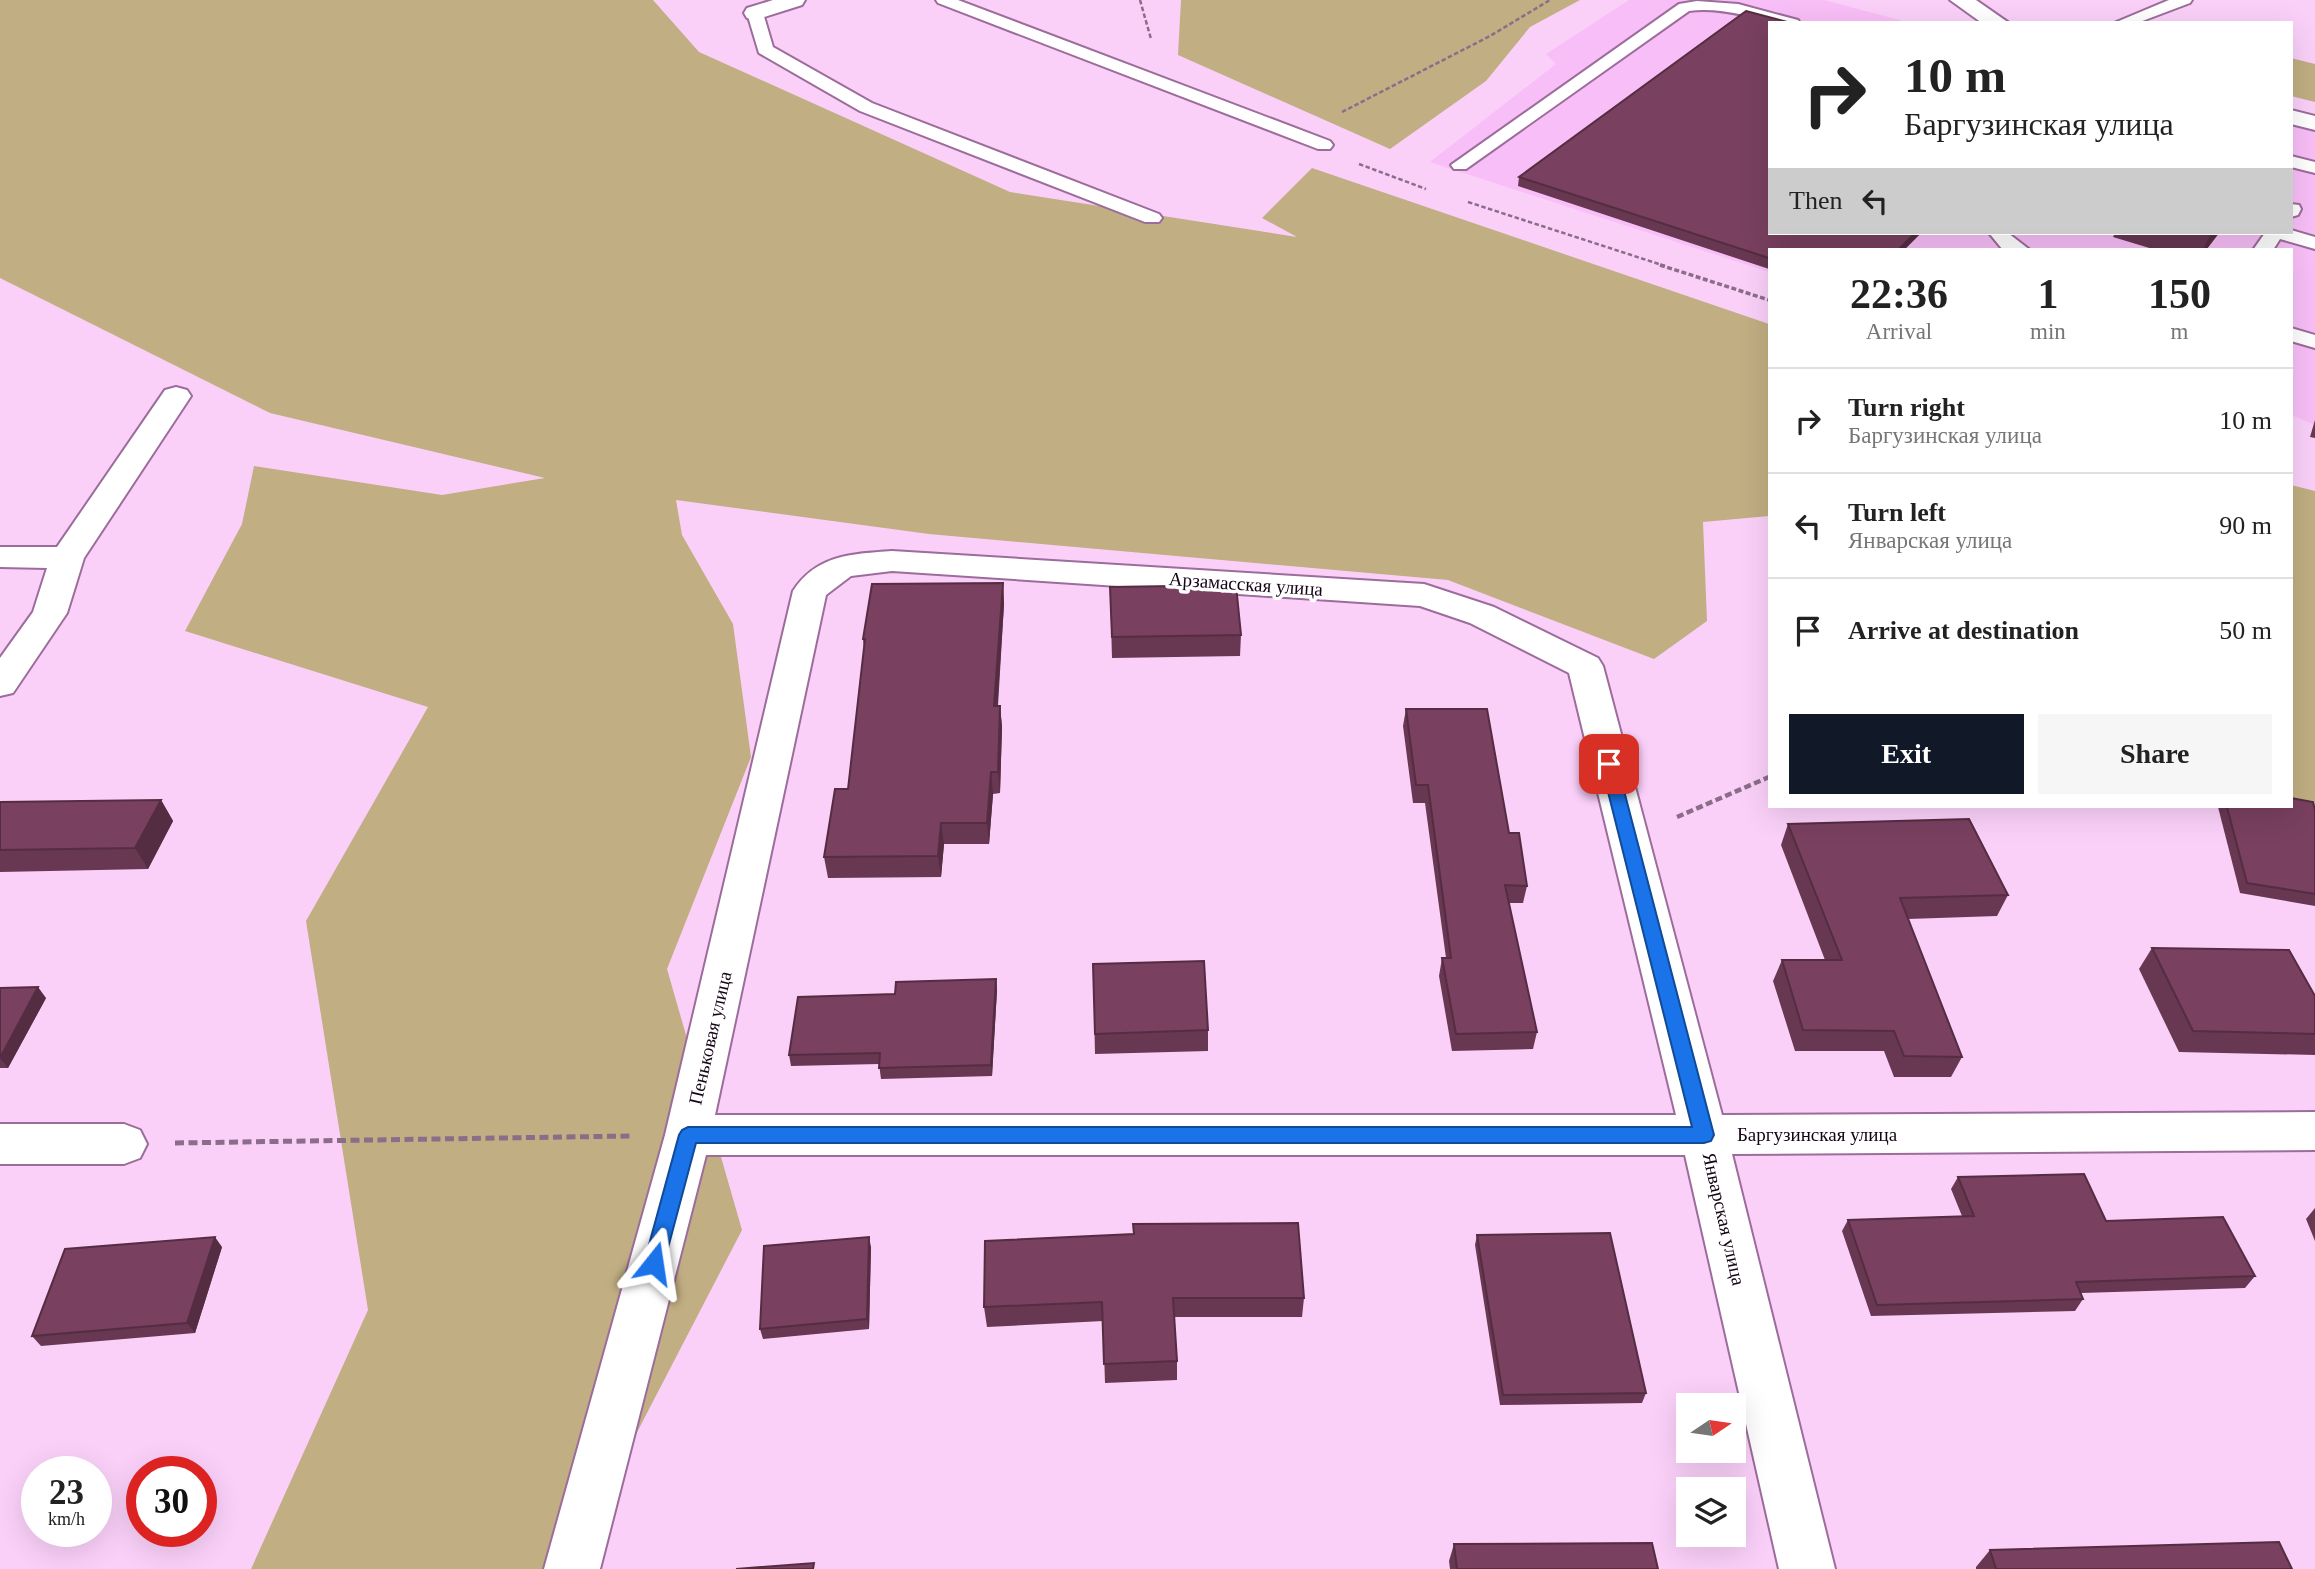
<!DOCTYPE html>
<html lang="en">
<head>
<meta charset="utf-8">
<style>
  body { margin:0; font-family:"Times New Roman",serif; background:#f6f6f6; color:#222; height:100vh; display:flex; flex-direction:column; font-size:26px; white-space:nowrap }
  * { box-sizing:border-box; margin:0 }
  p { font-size:23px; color:#767676 }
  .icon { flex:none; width:38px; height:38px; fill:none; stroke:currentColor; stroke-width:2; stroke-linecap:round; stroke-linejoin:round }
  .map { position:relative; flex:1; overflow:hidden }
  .drawer { position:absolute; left:1768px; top:248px; width:525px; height:560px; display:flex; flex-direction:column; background:#fff; border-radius:0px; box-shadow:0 7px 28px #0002 }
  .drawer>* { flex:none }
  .top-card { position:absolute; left:1768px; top:21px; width:525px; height:214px; border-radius:0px; box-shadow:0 7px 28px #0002; background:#fff; color:#222; overflow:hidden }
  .needle { width:46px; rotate:77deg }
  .buttons { position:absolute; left:1676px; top:1393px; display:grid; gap:14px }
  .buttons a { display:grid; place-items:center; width:70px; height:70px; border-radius:0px; background:#fff; box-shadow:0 7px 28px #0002; font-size:35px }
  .speed { position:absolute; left:21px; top:1456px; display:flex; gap:14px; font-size:35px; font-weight:700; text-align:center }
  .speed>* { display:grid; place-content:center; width:91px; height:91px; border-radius:50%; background:#fff; box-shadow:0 7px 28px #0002; line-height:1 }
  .speed small { font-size:18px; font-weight:400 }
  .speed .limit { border:10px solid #d22; background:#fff; color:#111 }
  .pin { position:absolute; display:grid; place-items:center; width:60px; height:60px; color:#fff; margin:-30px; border-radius:14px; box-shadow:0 4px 10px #0006 }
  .me { position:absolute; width:77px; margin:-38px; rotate:15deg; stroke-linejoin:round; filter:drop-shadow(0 0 5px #0008) }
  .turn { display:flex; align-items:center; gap:24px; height:147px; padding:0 21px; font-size:32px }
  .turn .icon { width:91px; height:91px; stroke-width:2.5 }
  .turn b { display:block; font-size:49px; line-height:60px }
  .then { display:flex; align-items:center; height:66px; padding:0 21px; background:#0003; gap:14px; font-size:26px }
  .eta { display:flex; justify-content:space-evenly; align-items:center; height:119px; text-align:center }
  .eta b { font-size:42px; font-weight:700; line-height:49px }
  .action { display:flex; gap:14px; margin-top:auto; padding:14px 21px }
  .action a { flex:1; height:80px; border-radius:0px; background:#111827; color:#fff; font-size:28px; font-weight:700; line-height:80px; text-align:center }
  .action a+a { background:#f6f6f6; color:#222 }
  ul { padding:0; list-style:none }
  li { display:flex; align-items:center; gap:21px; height:105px; padding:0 21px; border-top:2px solid #e0e0e0 }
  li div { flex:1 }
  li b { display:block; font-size:26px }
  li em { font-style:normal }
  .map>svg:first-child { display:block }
  .built { fill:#f8bef7 }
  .green { fill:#c1ae82 }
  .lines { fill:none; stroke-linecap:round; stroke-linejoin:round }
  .service-casing { stroke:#9c6c9b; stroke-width:4 }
  .minor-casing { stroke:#9c6c9b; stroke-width:4 }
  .tertiary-casing { stroke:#9c6c9b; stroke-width:4 }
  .path-far3 { stroke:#8b6d8a; stroke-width:2.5; stroke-dasharray:4.5 2.5; stroke-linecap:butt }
  .path-far2 { stroke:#8b6d8a; stroke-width:3.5; stroke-dasharray:5 2.5; stroke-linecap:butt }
  .path-far1 { stroke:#8b6d8a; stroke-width:4.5; stroke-dasharray:7 3.5; stroke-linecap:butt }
  .path { stroke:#8b6d8a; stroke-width:5; stroke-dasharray:9 4.5; stroke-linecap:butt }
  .service { fill:#fff; fill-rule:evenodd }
  .minor { fill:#fff; fill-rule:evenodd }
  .tertiary { fill:#fff; fill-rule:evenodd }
  .wall { fill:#683752 }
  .shaded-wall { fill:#552d42 }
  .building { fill:#79405f; stroke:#552d42; stroke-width:2 }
  .route { fill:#1a73e8; stroke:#114b97; stroke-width:2 }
  .labels { text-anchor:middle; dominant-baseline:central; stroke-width:7; stroke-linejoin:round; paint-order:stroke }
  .street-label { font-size:19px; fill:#150415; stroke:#fff }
</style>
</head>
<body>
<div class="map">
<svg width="2315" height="1569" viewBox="0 0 2315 1569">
  <rect width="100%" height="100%" fill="#fad0f9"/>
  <path class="built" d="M1629,0H1824L1911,23H1769V233H2291V122L2315,129V425L2291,415V250H1769V272L1430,162L1556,64L1546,54Z"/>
  <g class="green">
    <path d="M0,0H653L699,52L1010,192L1297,237L1262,218L1312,168L1769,324V516L1703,522L1707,621L1654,659L1448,580L929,534L676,500L682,535L733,624L751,757L667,969L742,1230L578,1546L561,1569H251L368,1310L306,921L428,707L185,631L242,524L254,466L442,495L545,478L270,413L0,278Z"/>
    <path d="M1181,0H1580L1530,27L1486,81L1390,149L1178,55Z"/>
    <path d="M2291,58L2315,64V102L2291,96Z"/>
    <path d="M2291,485L2315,491V817L2291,807Z"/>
  </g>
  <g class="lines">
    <defs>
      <g id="service">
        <path d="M936,0H958L1330,141L1333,145L1330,149H1318L938,3Z"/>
        <path d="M2169,0H2192L2190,3L2137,23H2114Z"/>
        <path d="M1697,1L1738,4L1798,20L1800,23C1763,23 1727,6 1689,11L1466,169H1454L1451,165L1679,4Z"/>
        <path d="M755,8L763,13L773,47L872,103L1159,214L1162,218L1159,222H1145L860,111L759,53L747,13Z"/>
        <path d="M2291,156L2315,162V173L2291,167Z"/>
        <path d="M2291,204L2299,205L2301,209L2298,215L2291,217Z"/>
        <path d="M2291,230L2315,237V249L2280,239L2273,250H2253L2265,233H2291Z"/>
        <path d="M1989,233H2008L2030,250H2003Z"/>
        <path d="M2291,328L2315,335V348L2291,341Z"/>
      </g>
      <g id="minor">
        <path d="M773,0H805L802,5L755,20L747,18L744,13L747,8Z"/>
        <path d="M176,387L187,390L191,396L84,558L67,613L13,693L0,696V658L33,612L47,568L0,567V547H57L165,390Z"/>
        <path d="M892,551L1424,584L1494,607L1598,658L1603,666L1722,1115L2315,1112V1150L1732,1154L1835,1569H1779L1685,1155H706L600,1569H544L665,1135L793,591C817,554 853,554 892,551ZM892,571L1420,606L1470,623L1569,673L1676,1115H715L826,595L851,576Z"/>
        <path d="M0,1124H124L140,1130L147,1144L140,1158L124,1164H0Z"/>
      </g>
      <g id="tertiary">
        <path d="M1950,0H1976L2009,23H1982Z"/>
        <path d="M2291,110L2315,116V130L2291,124Z"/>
      </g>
    </defs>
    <use href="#service" class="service-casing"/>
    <use href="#minor" class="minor-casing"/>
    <use href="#tertiary" class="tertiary-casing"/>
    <g class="path-far3">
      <path d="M1140,0L1151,39"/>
      <path d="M1342,112L1490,36L1550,0"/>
      <path d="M1359,164L1426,189"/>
      <path d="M1468,202L1665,266"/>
    </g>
    <path class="path-far2" d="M1660,265L1769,300"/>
    <path class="path-far1" d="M1677,817L1769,777"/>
    <path class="path" d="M175,1143L631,1136"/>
    <use href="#service" class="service"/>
    <use href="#minor" class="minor"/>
    <use href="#tertiary" class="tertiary"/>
  </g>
  <g class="wall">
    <path d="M1519,177L1769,233H1921L1904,250H1769V269L1518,186Z"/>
    <path d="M2115,233H2219L2206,250H2156L2113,237Z"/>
    <path d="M2315,420V438L2310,437Z"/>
    <path d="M1003,583L1004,604L998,706H1000L1002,727L1000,793L993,794L989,844H944L941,877L828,878L824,857L848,789L864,648L863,639Z"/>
    <path d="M1110,587L1241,635L1240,656L1112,658Z"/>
    <path d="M1406,709L1509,833L1527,886L1523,903H1509L1537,1032L1533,1049L1452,1051L1439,976L1442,958H1446L1425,803H1413L1403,726Z"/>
    <path d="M161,800L173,821L148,869L0,872V802Z"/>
    <path d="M2218,807H2291L2315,810V906L2240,893Z"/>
    <path d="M1788,824L2008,895L1997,916L1908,919L1962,1057L1951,1077H1894L1884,1051H1795L1773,981L1782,960H1825L1781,845Z"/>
    <path d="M2152,948L2315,996V1055L2179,1052L2139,969Z"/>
    <path d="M1093,964L1208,1030V1051L1095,1054Z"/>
    <path d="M996,979L997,990L992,1076L881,1079L879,1064L791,1066L789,1055L895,994Z"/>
    <path d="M0,988L46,998L8,1068H0Z"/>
    <path d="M1958,1177L2106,1221L2255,1276L2245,1288L2081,1293L2083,1299L2075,1311L1871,1316L1842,1231L1848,1220L1962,1216L1951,1189Z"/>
    <path d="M2315,1208V1241L2306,1219Z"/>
    <path d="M1477,1235L1646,1393L1642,1403L1500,1405L1475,1245Z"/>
    <path d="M985,1241L1304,1298L1302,1317H1174L1177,1361V1380L1105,1383L1103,1321L987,1327L984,1307Z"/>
    <path d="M222,1247L195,1333L41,1346L32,1336Z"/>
    <path d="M871,1247L869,1329L763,1339L760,1329Z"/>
    <path d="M1454,1544L1658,1569H1450L1449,1561Z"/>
    <path d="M1990,1550L2292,1569H1976V1567Z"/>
  </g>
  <g class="shaded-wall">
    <path d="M1915,233H1921L1904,250H1898Z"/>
    <path d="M2211,233H2219L2206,250H2203Z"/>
    <path d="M1003,583L1004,604L996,727L994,706Z"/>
    <path d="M1000,706L1002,727L1000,793L998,772Z"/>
    <path d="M991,772L993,794L989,844L987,823Z"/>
    <path d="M161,800L173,821L148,869L135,848Z"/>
    <path d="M941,823L944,844L941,877L938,856Z"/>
    <path d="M996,979L997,990L992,1076L991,1065Z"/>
    <path d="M38,987L46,998L8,1068L0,1058Z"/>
    <path d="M215,1237L222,1247L195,1333L187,1323Z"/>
    <path d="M869,1237L871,1247L869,1329L867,1319Z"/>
  </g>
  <g class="building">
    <path d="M1746,11L1791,23H1769V233H1915L1898,250H1769V258L1519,177Z"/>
    <path d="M1003,583L994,706H1000L998,772H991L987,823H941L938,856L824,857L835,789H848L865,639H863L872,584Z"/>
    <path d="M1236,585L1241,635L1112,637L1110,587Z"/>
    <path d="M1406,709H1487L1509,833H1519L1527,886L1505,885L1537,1032L1456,1034L1442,958H1451L1428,785H1416Z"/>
    <path d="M2291,798L2313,802L2315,810V894L2247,883L2227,807H2291Z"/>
    <path d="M161,800L135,848L0,850V802Z"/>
    <path d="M1969,819L2008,895L1900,898L1962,1057L1904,1056L1894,1031L1803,1030L1782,960H1842L1788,824Z"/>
    <path d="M2152,948L2289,950L2315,996V1034L2193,1031Z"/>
    <path d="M1204,961L1208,1030L1095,1034L1093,964Z"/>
    <path d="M996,979L991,1065L879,1068L880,1053L789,1055L798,997L895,994L896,982Z"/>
    <path d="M38,987L0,1058V988Z"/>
    <path d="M2084,1174L2106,1221L2223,1217L2255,1276L2076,1282L2083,1299L1877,1305L1848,1220L1974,1216L1958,1177Z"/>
    <path d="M1298,1223L1304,1298H1173L1177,1361L1104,1364L1102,1302L984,1307L985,1241L1134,1234L1133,1224Z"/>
    <path d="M1610,1233L1646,1393L1503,1395L1477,1235Z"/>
    <path d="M215,1237L187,1323L32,1336L65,1249Z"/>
    <path d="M869,1237L867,1319L760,1329L764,1246Z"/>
    <path d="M2279,1542L2292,1569H1996L1990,1550Z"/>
    <path d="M1652,1543L1658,1569H1457L1454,1544Z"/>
    <path d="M814,1563L813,1569H736Z"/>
  </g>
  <path class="route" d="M1609,759L1617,764L1714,1135L1711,1141L1704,1143H696L664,1263L661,1269L654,1272L647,1269L644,1263L679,1135L682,1130L688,1127H1692L1601,764Z"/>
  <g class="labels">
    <g class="street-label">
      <text transform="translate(1246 584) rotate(4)">Арзамасская улица</text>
      <text transform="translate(710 1038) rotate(-77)">Пеньковая улица</text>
      <text x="1817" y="1134">Баргузинская улица</text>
      <text transform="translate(1724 1219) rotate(77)">Январская улица</text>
    </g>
  </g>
</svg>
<div class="buttons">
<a><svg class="needle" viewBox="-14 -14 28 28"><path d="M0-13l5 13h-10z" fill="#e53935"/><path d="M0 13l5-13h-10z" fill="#767676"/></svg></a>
<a><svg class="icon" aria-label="layers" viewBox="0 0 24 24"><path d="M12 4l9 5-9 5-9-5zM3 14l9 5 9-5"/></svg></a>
</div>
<div class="speed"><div>23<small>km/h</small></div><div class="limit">30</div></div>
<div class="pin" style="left:1609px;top:764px;background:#d93025"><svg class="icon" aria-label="arrive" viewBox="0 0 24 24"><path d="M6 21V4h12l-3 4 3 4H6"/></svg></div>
<svg class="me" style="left:654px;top:1263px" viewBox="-20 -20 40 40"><path d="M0-17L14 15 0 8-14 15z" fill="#1a73e8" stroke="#fff" stroke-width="4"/></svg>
<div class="top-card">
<div class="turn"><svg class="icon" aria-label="right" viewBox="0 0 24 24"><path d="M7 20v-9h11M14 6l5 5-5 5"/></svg><div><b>10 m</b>Баргузинская улица</div></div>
<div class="then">Then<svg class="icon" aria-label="left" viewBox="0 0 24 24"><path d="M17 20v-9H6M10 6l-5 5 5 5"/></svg></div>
</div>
<section class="drawer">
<div class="eta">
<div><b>22:36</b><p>Arrival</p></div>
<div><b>1</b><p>min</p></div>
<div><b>150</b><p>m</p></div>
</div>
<ul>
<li><svg class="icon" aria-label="right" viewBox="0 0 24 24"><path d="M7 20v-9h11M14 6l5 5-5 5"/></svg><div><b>Turn right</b><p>Баргузинская улица</p></div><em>10 m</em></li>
<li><svg class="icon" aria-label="left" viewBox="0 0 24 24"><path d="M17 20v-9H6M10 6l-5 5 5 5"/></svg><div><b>Turn left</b><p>Январская улица</p></div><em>90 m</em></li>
<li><svg class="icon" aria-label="arrive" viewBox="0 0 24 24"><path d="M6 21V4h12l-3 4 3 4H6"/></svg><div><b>Arrive at destination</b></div><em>50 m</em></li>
</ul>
<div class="action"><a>Exit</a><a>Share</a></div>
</section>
</div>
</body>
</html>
